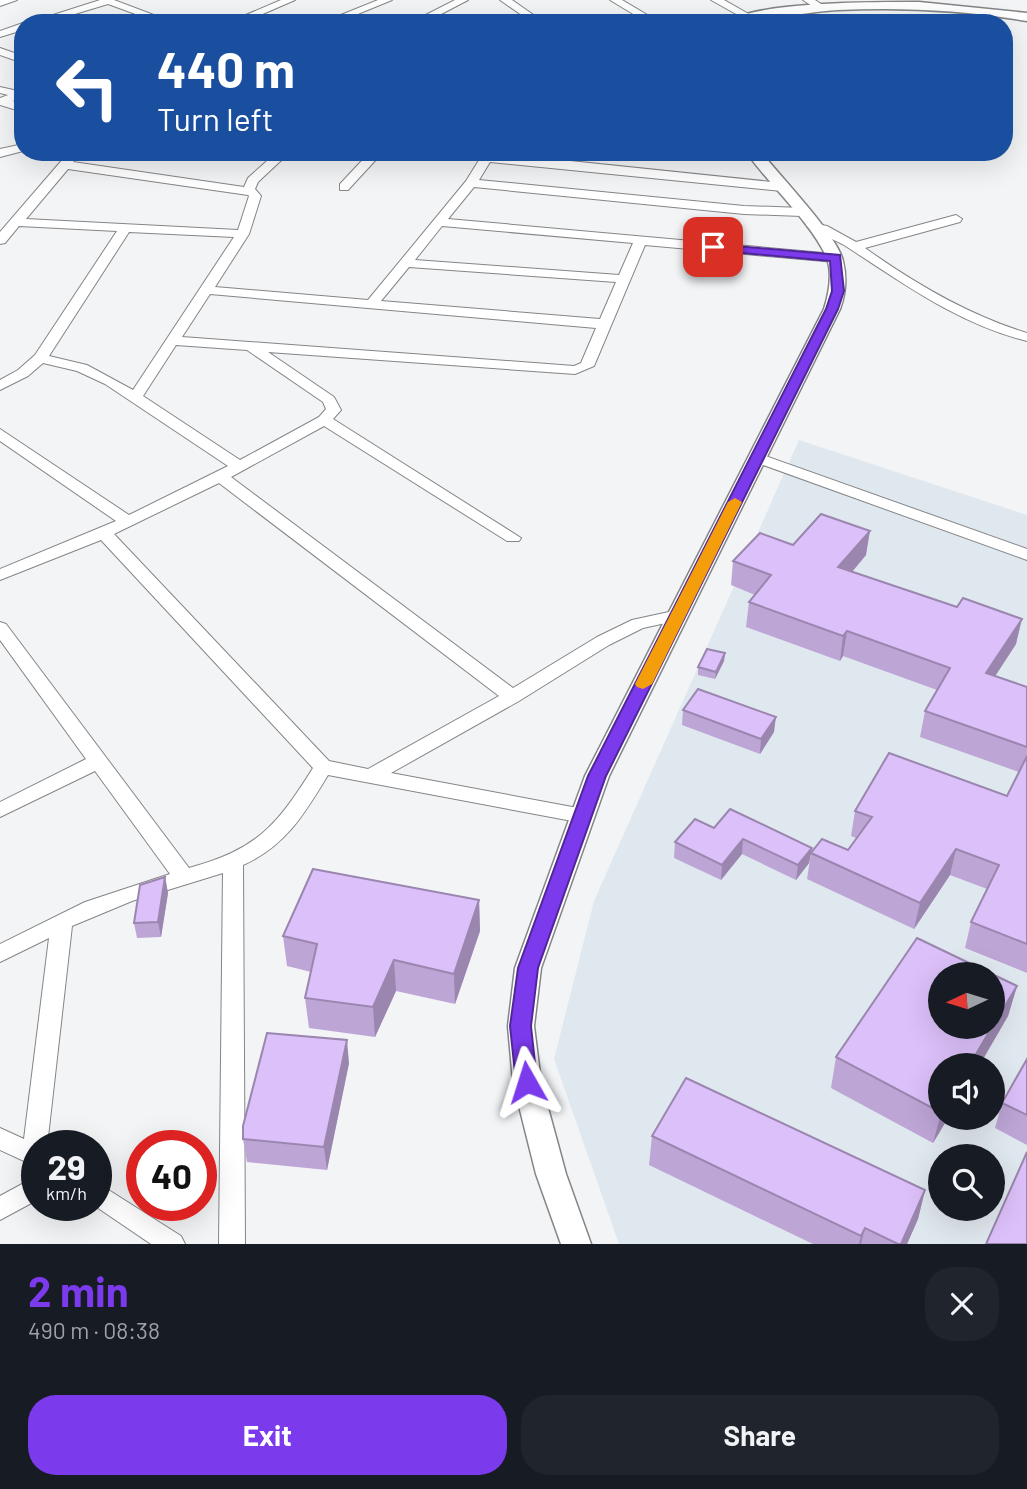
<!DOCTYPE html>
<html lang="en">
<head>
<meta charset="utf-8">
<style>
  body { margin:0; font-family:Barlow,sans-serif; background:#20242c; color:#f1f3f6; height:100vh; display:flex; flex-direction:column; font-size:26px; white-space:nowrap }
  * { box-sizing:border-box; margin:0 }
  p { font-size:23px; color:#9ea1a6 }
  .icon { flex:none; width:38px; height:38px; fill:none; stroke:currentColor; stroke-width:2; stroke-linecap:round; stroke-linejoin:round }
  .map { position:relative; height:1244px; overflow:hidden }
  .sheet { display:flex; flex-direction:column; background:#171b24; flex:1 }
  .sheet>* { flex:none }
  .top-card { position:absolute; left:14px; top:14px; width:999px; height:147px; border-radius:28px; box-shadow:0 7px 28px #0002; background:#1a4fa0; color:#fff; overflow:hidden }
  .needle { width:46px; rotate:266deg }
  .controls { position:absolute; left:928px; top:962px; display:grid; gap:14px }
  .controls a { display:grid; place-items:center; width:77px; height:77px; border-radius:50%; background:#171b24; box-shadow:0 7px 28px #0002; font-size:35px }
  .speed { position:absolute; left:21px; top:1130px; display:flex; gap:14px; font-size:35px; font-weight:700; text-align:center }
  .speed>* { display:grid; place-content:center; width:91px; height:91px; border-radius:50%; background:#171b24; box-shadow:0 7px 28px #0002; line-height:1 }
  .speed small { font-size:18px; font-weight:400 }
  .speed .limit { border:10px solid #d22; background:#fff; color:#111 }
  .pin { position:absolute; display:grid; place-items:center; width:60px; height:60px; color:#fff; margin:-30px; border-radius:14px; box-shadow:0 4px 10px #0006 }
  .me { position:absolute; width:77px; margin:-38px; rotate:354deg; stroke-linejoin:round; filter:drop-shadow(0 0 5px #0008) }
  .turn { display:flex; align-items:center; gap:24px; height:147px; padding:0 28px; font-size:32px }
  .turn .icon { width:91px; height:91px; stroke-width:2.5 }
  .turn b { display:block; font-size:49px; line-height:60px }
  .round { display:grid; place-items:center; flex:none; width:74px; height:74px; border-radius:28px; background:#20242c }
  .overview { display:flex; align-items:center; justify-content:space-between; height:119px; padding:0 28px }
  h1 { font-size:42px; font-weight:700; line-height:52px; color:#7c3aed }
  .primary-button { display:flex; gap:14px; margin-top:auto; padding:14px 28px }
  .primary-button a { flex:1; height:80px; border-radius:28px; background:#7c3aed; color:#fff; font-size:28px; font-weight:700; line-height:80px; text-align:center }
  .primary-button a+a { background:#20242c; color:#f1f3f6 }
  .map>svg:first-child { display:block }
  .built { fill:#e0e8ef; fill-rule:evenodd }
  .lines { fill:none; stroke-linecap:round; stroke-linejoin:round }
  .minor-casing { stroke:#848587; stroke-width:2 }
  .tertiary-casing { stroke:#848587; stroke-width:3 }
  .minor { fill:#fff; fill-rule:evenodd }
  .tertiary { fill:#fff; fill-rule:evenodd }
  .wall { fill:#bda5d6 }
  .shaded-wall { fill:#9a86ae }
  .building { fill:#dcc0f9; stroke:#9a86ae; stroke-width:2 }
  .route { fill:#7c3aed; stroke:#51269a; stroke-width:2 }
  .slow { fill:#f59e0b }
</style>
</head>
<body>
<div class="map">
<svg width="1027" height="1244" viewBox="0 0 1027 1244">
  <rect width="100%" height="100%" fill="#f2f4f6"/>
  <path class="built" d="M799,440L1027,515V1244H619L554,1059L594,901ZM940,975H992V1027H940ZM940,1066H992V1118H940ZM940,1157H992V1209H940Z"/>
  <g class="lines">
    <defs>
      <g id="minor">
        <path d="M0,0H17L0,6Z"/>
        <path d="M100,0H114L175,23H160L108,4L45,23H28Z"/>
        <path d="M281,0H295L242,23H227Z"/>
        <path d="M378,0H392L336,23H321Z"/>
        <path d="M455,0H468L424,23H410Z"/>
        <path d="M500,0H512L545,23H533Z"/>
        <path d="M610,0H622L661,23H648Z"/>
        <path d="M711,0H724L754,17L745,19Z"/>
        <path d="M803,0H815L827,8L818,10Z"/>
        <path d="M770,10H778L789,23H778L769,12Z"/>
        <path d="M23,23V30L0,37V31Z"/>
        <path d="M0,48L23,56V63L0,55Z"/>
        <path d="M0,87L18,91L19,97L13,101L23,105V112L0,105V98L8,95L0,93Z"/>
        <path d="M23,144V151L0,157V149Z"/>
        <path d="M69,152H82L73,162L244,187L248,178L277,152H290L258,182L255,189L261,196L249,234L215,287L368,300L466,181L484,152L782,183L788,187L782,191L490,162L479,180L744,206L802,208L808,212L802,216L744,214L474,187L448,219L835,254L842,258L835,262L645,245L594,366L575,374L268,352L334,397L341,410L333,419L521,538L519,541H507L324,426L231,477L513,688L597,637L632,620L678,610L687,615L684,619L643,628L609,645L519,701L391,773L583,809L590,811L593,816L590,821L583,823L328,775C305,813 286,846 243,865L245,1244H219L223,873L132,901L72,926L47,1146H37V1167L0,1150V1128L24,1139L49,938L0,962V944L85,902L170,874L95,771L0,817V802L86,759L0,640V622L6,624L189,868C257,849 276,827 313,768L101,540L0,580V569L116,521L0,441V429L129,515L228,466L105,384L77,371L43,363L28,376L0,390V380L18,370L35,355L117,231L19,226L5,243L0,244V232ZM68,169L248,195L249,196L238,230L26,219ZM442,226L633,243L619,275L415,260ZM129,232L234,237L133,390L87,365L49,356ZM409,267L616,282L600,319L381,301ZM210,294L596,328L581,363L574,366L182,337ZM176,345L247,350L323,402L326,409L319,417L240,460L143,396ZM219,483L499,696L368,769L329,761L114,534Z"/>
        <path d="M370,152H383L348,190H340V184Z"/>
        <path d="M956,215L962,219L960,222L865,248C914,283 968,315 1027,333V341C958,324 903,283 844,245C832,238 816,234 806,225L808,222L827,226L856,242Z"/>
        <path d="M757,453L1027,549V560L752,461L749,458Z"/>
        <path d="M37,1176V1200L0,1220V1196Z"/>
        <path d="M96,1182L181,1236L185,1244H151L95,1206Z"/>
      </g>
      <g id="tertiary">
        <path d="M919,2L1027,13V21C964,10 901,7 838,10C800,12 763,23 725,23C755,1 879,2 919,2Z"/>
        <path d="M746,152H761C779,175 838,236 843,261C847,278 846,293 840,309L609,776L541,968L534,1026L541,1082L566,1174L591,1244H561L536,1174L513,1082L508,1026L515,968L585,776L824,309C829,293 833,272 826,256C811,223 768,183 746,152Z"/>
      </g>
    </defs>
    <use href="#minor" class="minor-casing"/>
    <use href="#tertiary" class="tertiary-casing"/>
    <use href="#minor" class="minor"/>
    <use href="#tertiary" class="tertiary"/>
  </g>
  <g class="wall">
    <path d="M793,545L866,555L852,572L1016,644L995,676L1027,687V973L965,948L971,922L987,889L950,875L914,929L807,879L811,853L848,850L856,838L851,836L855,811L1007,796L1019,772L920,737L925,711L937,690L843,656L840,661L746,627L749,602L755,595L731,585L733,561Z"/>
    <path d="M725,653L724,661L715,679L698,675V667Z"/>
    <path d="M683,710L774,732L760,754L682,725Z"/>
    <path d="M714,828L812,848L809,863L796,880L742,854L721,880L674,858L675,842Z"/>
    <path d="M165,877L168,893L161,937L137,938L134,923Z"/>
    <path d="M479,900L480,931L455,1004L396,991L375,1037L309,1028L305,998L311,972L287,966L283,936Z"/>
    <path d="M1017,986L1008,1016L979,1066H940V1118H948L933,1143L831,1088L836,1057Z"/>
    <path d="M1027,1059V1145L995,1128L1002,1103Z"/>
    <path d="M349,1063L327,1170L247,1162L243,1139Z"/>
    <path d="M652,1136L925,1190L918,1219L907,1244H813L649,1165Z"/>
  </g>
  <g class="shaded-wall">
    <path d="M870,531L866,555L835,592L838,567Z"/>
    <path d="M1022,619L1016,644L981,698L986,673Z"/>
    <path d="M847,631L843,656L840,661L843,636Z"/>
    <path d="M725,653L724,661L715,679L716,672Z"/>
    <path d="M776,717L774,732L760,754L761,739Z"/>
    <path d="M743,839L742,854L721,880L722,865Z"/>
    <path d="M812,848L809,863L796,880L798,865Z"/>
    <path d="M956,849L950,875L914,929L920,903Z"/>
    <path d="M165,877L168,893L161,937L158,922Z"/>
    <path d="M479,900L480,931L455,1004L454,974Z"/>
    <path d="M394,960L396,991L375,1037L373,1007Z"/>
    <path d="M1017,986L1008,1016L979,1066H969Z"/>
    <path d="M347,1040L349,1063L327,1170L324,1147Z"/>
    <path d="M940,1117L948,1118L933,1143Z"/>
    <path d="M925,1190L918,1219L907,1244H901Z"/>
    <path d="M865,1228L861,1244H859L861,1236Z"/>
  </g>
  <g class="building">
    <path d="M821,514L870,531L838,567L957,607L963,598L1022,619L986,673L1027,687V747L925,711L950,668L847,631L843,636L749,602L771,575L733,561L760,533L793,545Z"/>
    <path d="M707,649L725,653L716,672L698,667Z"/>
    <path d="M698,689L776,717L761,739L683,710Z"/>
    <path d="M889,753L1007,796L1027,756V944L971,922L999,865L956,849L920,903L811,853L822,839L848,850L872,817L855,811Z"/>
    <path d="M730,809L812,848L798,865L743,839L722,865L675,842L695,819L714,828Z"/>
    <path d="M313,869L479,900L454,974L394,960L373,1007L305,998L317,944L283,936Z"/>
    <path d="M165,877L158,922L134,923L140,885Z"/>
    <path d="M917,938L1017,986L992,1027V975H940V1027H992L969,1066H940V1112L836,1057Z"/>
    <path d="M267,1033L347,1040L324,1147L243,1139V1126Z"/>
    <path d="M1027,1059V1115L1002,1103Z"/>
    <path d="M686,1078L925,1190L901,1244H898L865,1228L861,1236L652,1136Z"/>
    <path d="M1027,1152V1244H986Z"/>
  </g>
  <path class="route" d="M713,244L840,255L844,291L838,309L606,776L538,968L531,1026L537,1082L534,1088L527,1091L519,1088L516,1082L510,1026L518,968L588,776L826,309L832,291L830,261L709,250V245Z"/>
  <path class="slow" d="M735,498L742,502L652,684L643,689L637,687L635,684L728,502Z"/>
</svg>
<div class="controls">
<a><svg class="needle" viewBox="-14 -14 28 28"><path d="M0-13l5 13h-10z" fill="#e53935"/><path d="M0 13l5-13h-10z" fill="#9ea1a6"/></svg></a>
<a><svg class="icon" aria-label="sound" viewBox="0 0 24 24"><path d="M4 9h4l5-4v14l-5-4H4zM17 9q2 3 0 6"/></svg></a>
<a><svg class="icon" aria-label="search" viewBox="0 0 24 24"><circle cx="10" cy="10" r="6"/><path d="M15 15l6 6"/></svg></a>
</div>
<div class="speed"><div>29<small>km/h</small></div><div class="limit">40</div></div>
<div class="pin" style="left:713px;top:247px;background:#d93025"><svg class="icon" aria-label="arrive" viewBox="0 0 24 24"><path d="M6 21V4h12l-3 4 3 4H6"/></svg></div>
<svg class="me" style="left:527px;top:1082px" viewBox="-20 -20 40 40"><path d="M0-17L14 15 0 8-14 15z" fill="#7c3aed" stroke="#fff" stroke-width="4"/></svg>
<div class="top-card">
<div class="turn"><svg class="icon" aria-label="left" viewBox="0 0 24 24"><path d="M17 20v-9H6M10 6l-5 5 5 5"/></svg><div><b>440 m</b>Turn left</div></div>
</div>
</div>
<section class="sheet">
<div class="overview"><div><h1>2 min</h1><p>490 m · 08:38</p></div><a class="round"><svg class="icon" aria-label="close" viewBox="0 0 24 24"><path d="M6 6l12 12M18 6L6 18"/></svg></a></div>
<div class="primary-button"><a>Exit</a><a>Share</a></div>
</section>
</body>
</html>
